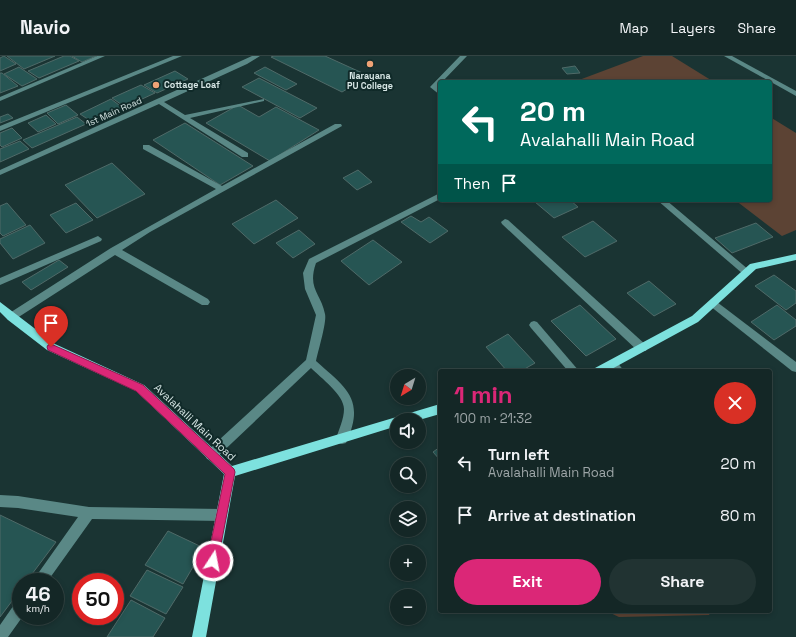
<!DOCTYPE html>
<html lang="en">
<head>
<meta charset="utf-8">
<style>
  body { margin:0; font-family:"Space Grotesk",sans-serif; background:#213332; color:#f1f3f6; height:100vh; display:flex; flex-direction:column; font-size:15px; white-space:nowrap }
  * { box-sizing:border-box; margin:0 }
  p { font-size:13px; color:#9da5a7 }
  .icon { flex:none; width:22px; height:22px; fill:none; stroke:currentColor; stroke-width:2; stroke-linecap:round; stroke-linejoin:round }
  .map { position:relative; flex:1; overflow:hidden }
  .side { position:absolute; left:438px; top:313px; width:334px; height:244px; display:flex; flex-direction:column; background:#142726; border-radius:4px; box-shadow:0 2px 6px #0003,0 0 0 1px #334443 }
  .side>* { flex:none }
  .hud { position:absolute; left:438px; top:24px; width:334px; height:122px; border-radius:4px; box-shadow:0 2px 6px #0003,0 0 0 1px #334443; background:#00695c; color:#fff; overflow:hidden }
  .needle { width:26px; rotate:218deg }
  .fabs { position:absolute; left:390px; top:313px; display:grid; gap:8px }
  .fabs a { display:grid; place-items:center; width:36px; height:36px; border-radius:50%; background:#142726; box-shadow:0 2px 6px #0003,0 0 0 1px #334443; font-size:20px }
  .speed { position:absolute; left:12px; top:517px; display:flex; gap:8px; font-size:20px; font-weight:700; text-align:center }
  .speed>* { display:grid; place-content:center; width:52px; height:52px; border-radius:50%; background:#142726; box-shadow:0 2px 6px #0003,0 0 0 1px #334443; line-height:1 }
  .speed small { font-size:10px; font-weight:400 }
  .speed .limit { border:6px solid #d22; background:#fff; color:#111 }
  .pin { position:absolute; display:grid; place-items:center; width:34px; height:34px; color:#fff; margin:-41px -17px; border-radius:50% 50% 50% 0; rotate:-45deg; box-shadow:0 0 4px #0007 }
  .pin .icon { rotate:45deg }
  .me { position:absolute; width:44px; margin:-22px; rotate:11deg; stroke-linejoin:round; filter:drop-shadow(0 0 3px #0008) }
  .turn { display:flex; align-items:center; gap:14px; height:84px; padding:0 16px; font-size:18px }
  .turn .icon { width:52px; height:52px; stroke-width:2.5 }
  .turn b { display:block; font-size:28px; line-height:34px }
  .then { display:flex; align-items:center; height:38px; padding:0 16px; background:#0003; gap:8px; font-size:15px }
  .round { display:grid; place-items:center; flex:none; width:42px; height:42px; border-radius:21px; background:#213332 }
  .overview { display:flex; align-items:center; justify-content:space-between; height:68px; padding:0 16px }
  h1 { font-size:24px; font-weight:700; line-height:30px; color:#db2777 }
  .action { display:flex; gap:8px; margin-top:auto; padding:8px 16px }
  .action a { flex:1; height:46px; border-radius:24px; background:#db2777; color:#fff; font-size:16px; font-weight:700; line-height:46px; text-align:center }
  .action a+a { background:#213332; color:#f1f3f6 }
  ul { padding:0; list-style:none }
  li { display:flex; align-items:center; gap:12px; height:52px; padding:0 16px }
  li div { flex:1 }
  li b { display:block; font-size:15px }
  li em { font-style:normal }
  header { display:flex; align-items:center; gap:24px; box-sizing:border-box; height:56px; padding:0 20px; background:#142726; border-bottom:1px solid #334443 }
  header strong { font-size:19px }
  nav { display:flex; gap:22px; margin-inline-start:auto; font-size:14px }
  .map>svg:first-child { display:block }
  .green { fill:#5c4334 }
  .building { fill:#265553; stroke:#4f6a68 }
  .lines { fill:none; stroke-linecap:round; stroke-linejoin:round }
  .minor { fill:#5a8886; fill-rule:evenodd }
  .major { fill:#7de1de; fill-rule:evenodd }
  .route { fill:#db2777; stroke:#8e194d }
  .poi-dot { fill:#efa376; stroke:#102a29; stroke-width:1.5 }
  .labels { text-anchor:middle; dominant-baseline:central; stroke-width:4; stroke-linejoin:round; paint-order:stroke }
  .far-poi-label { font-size:9px; font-weight:bold; fill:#d7e6e5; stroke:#102a29 }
  .far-street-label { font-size:9px; fill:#d7e6e5; stroke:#102a29 }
  .street-label { font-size:11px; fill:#d7e6e5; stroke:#102a29 }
</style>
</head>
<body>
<header>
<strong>Navio</strong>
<nav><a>Map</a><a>Layers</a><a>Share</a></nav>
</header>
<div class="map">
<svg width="796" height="581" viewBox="0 0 796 581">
  <rect width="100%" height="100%" fill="#1a3433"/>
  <g class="green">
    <path d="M643,0H672L714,26H582L579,24Z"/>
    <path d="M770,61L796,77V174L782,180L735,144H770Z"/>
    <path d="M606,555H711L709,559L619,561Z"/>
  </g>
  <g class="building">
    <path d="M4,0L16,8L0,15V2Z"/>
    <path d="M7,0H55L24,13Z"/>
    <path d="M64,0H70L79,5L39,22L28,15Z"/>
    <path d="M72,0H96L82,6Z"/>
    <path d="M274,0H325L369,20L342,36L271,1Z"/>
    <path d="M575,10L580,17L567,18L562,12Z"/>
    <path d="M19,11L37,23L22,30L4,18Z"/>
    <path d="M265,11L297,28L286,34L254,17Z"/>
    <path d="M175,15L188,23L157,37L144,29Z"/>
    <path d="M0,17H2L18,30L0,37Z"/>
    <path d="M259,22L317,52L300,62L242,31Z"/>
    <path d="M141,29L155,37L125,51L112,42Z"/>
    <path d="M111,43L123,52L92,66L80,58Z"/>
    <path d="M66,49L78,59L58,68L47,57Z"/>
    <path d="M238,49L259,61L276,51L319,74L270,105L206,67Z"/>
    <path d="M8,58L13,62L0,67V61Z"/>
    <path d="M46,59L56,68L38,76L28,67Z"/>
    <path d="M77,61L86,68L32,92L23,84Z"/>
    <path d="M185,67L253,110L220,129L153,84Z"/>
    <path d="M12,72L22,82L2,91L0,89V77Z"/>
    <path d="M20,85L29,93L0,106V93Z"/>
    <path d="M112,107L145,138L97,162L65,129Z"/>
    <path d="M358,114L372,126L357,134L343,122Z"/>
    <path d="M276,144L298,162L254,188L232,168Z"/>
    <path d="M540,144H570L578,151L554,162L535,146Z"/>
    <path d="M7,147L26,169L3,180L0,177V150Z"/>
    <path d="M76,147L93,164L66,177L50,159Z"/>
    <path d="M411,160L421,166L429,161L448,175L430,187L401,166Z"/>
    <path d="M593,165L617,185L585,201L562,181Z"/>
    <path d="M756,167L773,181L732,197L715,182Z"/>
    <path d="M30,169L45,187L13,203L0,187V183Z"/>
    <path d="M299,174L315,188L293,202L276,187Z"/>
    <path d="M373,184L402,206L369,229L341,205Z"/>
    <path d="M59,204L68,211L31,234L22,226Z"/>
    <path d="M774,219L796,235V247L786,254L755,230Z"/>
    <path d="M649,225L676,248L654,260L627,237Z"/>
    <path d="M580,249L616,283L586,300L551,265Z"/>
    <path d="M777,249L796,264V270L774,284L751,266Z"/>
    <path d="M508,278L535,307L521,315H507L486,291Z"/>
    <path d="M440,391V404L433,396Z"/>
    <path d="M0,459L56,486L26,526H21V533L0,561Z"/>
    <path d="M168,475L204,492L183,528L145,509Z"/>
    <path d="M147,514L183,531L166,558L130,540Z"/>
    <path d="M131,544L165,562L153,581H107Z"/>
  </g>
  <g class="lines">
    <g class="minor">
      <path d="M97,0H105L0,45V41Z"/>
      <path d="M173,0H182L0,75V70Z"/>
      <path d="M252,0H260L247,8L164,46L185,59L264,43V45L190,62L248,97V101H242L159,48L0,119V114Z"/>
      <path d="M460,0H467L442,26H440L437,31L440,34V39L430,31Z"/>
      <path d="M724,0H732L796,35V40Z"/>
      <path d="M335,68H341L342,70L150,176L122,194L208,243L210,246L208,249H202L115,199L14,264H8L6,261L8,258L111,192L216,133L143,93V89H149L222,130Z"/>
      <path d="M440,137V143L316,207C307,233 321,237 325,258C327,266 318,295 316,305C346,332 366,343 346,387L342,388L338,387L336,383C339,373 344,363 344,353C344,339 321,322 311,312L215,403L211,404L207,403L205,399L207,395L306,304L316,259L305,233L303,217L309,203Z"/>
      <path d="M657,144H666L749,214L751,216L749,218H743Z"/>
      <path d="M505,163L508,164L646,289L647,292L646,295H638L502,168L501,166Z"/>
      <path d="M98,180L102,183L101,185L0,229V222Z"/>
      <path d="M713,243L796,306V316L792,315L710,250L708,247Z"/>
      <path d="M534,265L537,266L579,315H568L531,272L529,269L531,266Z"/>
      <path d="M613,305L617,306L624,315H612L608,309L609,306Z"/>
      <path d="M0,439L18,440L89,451L222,453L226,455L228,459L226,463L222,465L92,463L47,526H32L78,461L18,452L0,451Z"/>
      <path d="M21,544V560H23L8,581H0V569L16,546Z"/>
    </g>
    <g class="major">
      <path d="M796,198V204L756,213L698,266L608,315H594L595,312L692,260L750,208Z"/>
      <path d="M0,246L55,288L144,329L232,410L440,348V358L419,364H397V370L235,420L206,581H192L224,418L136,335L47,294L8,264L0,256Z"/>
    </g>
  </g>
  <path class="route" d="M51,288L143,329L234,413L235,416L217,509L213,511L209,509L207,505L225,418L136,335L48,294L47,291L48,289Z"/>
  <g class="poi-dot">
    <circle cx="370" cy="8" r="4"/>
    <circle cx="156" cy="29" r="4"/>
  </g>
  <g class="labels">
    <g class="far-poi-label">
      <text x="370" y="20">Narayana<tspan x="370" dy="10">PU College</tspan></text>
      <text x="164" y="29" text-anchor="start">Cottage Loaf</text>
    </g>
    <g class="far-street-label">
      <text transform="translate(114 56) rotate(-24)">1st Main Road</text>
    </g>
    <g class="street-label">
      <text transform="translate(195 366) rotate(43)">Avalahalli Main Road</text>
    </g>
  </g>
</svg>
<div class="fabs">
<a><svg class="needle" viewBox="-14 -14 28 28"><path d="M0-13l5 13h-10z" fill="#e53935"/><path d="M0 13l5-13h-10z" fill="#9da5a7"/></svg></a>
<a><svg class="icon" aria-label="sound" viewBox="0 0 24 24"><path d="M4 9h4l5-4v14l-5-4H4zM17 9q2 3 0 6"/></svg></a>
<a><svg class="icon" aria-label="search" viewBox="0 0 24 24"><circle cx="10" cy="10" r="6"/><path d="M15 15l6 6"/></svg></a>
<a><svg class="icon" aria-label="layers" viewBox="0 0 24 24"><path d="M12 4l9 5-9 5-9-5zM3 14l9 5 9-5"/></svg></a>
<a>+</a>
<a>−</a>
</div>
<div class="speed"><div>46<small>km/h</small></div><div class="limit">50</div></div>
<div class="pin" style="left:51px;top:291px;background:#d93025"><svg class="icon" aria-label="arrive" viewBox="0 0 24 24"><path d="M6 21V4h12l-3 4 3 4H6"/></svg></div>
<svg class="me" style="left:213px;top:505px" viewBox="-20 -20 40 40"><circle r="17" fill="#db2777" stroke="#fff" stroke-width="3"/><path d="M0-11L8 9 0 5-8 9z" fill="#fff"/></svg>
<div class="hud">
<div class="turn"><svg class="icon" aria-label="left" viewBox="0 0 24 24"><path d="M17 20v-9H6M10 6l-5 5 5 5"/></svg><div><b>20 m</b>Avalahalli Main Road</div></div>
<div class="then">Then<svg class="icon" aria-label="arrive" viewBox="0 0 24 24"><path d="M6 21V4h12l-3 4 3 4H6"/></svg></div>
</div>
<section class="side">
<div class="overview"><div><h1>1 min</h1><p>100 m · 21:32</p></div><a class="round" style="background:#d93025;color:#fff"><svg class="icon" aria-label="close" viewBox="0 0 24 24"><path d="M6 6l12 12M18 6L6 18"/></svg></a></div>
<ul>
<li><svg class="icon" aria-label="left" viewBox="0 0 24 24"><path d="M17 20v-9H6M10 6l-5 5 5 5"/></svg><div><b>Turn left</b><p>Avalahalli Main Road</p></div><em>20 m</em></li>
<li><svg class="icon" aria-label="arrive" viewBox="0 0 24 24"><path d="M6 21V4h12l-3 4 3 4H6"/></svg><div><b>Arrive at destination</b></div><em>80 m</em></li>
</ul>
<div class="action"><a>Exit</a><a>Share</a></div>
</section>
</div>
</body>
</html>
